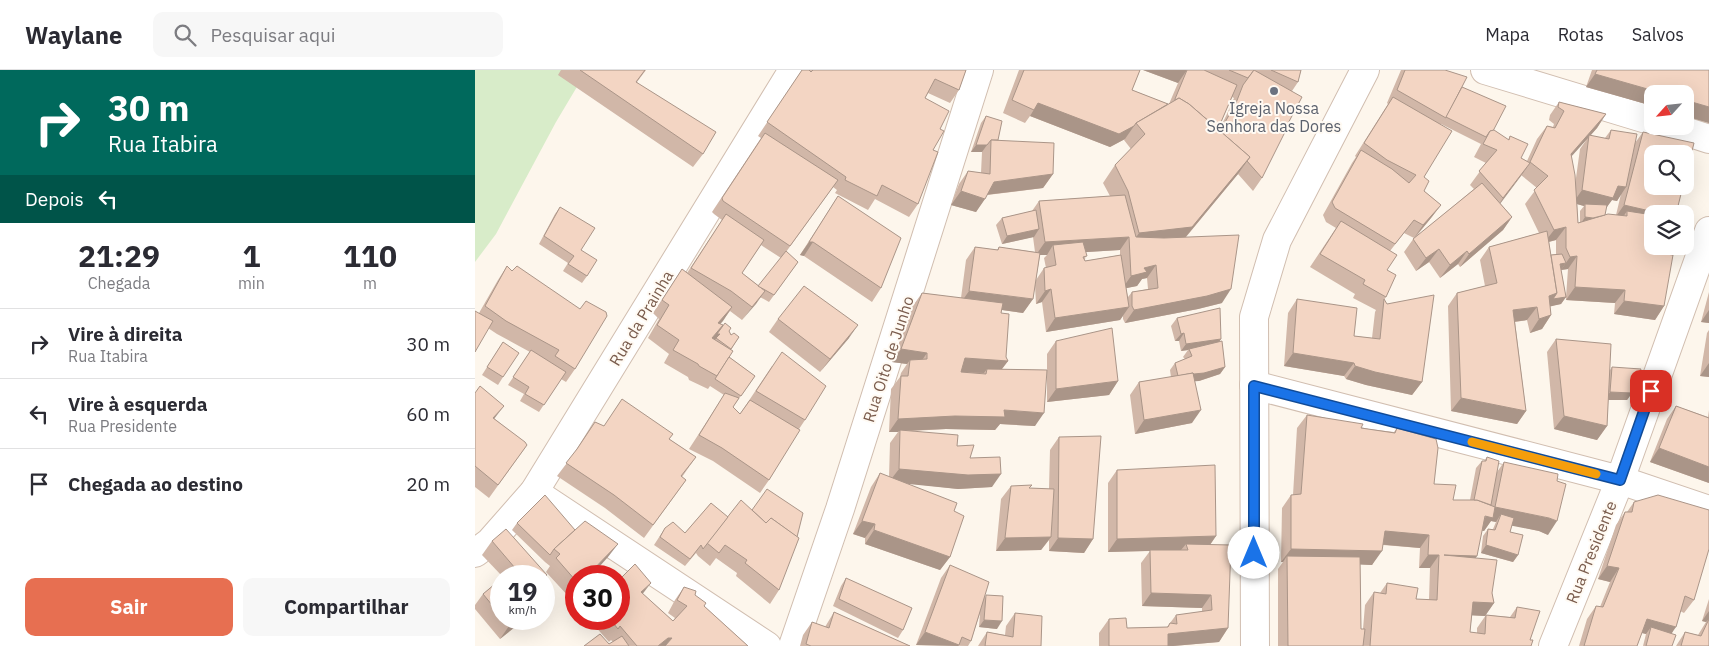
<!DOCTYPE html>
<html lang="pt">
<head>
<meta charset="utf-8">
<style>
  body { margin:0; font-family:"IBM Plex Sans",sans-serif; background:#f7f7f7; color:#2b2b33; height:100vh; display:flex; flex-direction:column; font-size:19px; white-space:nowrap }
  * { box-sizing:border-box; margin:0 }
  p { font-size:16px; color:#7c7c81 }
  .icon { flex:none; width:28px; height:28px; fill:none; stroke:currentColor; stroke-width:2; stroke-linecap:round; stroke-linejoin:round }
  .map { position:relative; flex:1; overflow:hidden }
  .sheet { display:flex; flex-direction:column; background:#fff; width:475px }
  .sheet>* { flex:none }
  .banner { background:#00695c; color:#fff; overflow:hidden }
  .needle { width:32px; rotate:243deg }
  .buttons { position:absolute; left:1169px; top:15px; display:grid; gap:10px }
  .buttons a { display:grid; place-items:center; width:50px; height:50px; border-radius:10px; background:#fff; box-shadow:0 5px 20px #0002; font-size:25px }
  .speed { position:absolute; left:15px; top:495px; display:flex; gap:10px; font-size:25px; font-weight:700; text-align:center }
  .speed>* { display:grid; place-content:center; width:65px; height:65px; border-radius:50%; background:#fff; box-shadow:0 5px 20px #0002; line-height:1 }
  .speed small { font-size:12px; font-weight:400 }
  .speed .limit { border:8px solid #d22; background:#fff; color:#111 }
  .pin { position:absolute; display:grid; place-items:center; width:42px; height:42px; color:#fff; margin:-21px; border-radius:10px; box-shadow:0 2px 8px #0006 }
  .me { position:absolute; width:55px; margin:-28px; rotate:0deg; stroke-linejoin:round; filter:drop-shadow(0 0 4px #0008) }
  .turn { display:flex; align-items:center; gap:18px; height:105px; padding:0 25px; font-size:22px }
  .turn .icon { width:65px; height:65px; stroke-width:2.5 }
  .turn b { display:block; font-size:35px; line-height:42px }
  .then { display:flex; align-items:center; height:48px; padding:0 25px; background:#0003; gap:10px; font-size:19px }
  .eta { display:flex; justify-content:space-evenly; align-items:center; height:85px; text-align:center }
  .eta b { font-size:30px; font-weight:700; line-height:35px }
  .primary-button { display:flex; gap:10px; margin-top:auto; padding:10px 25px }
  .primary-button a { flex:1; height:58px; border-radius:10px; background:#e76f51; color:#fff; font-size:20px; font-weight:700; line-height:58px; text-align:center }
  .primary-button a+a { background:#f7f7f7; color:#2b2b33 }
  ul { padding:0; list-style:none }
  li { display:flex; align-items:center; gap:15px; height:70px; padding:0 25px; border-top:1px solid #e1e1e2 }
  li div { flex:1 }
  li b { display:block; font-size:19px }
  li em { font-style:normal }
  header { display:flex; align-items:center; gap:30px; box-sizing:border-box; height:70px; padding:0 25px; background:#fff; border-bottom:1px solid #e1e1e2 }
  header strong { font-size:24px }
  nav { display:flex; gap:28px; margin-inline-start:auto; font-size:18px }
  .search { width:350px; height:45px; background:#f7f7f7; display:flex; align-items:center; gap:12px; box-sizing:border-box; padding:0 18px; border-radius:10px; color:#7c7c81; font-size:19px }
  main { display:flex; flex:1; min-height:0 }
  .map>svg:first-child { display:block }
  .green { fill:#d8ecc9 }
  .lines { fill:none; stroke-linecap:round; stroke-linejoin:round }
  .minor-casing { stroke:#d1beb0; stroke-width:30 }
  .minor { stroke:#fff; stroke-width:28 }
  .wall { fill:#d1b7a8; fill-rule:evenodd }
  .shaded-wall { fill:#aa9588 }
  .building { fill:#f3d5c3; stroke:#aa9588 }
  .route-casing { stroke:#114b97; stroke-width:12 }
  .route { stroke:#1a73e8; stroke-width:9 }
  .slow { stroke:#f59e0b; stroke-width:9 }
  .worship-dot { fill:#6b7280; stroke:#fffaf3; stroke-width:2 }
  .labels { text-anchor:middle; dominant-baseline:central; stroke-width:4; stroke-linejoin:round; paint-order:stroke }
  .worship-label { font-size:16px; fill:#5b616d; stroke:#fffaf3 }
  .street-label { font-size:16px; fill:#7a5c4d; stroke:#fffaf3 }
</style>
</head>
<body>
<header>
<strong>Waylane</strong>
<div class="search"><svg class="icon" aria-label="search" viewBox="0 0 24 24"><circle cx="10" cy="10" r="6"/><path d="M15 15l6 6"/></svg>Pesquisar aqui</div>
<nav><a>Mapa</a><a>Rotas</a><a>Salvos</a></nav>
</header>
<main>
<section class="sheet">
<div class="banner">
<div class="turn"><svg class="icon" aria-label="right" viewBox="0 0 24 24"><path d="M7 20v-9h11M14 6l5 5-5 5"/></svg><div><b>30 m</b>Rua Itabira</div></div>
<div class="then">Depois<svg class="icon" aria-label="left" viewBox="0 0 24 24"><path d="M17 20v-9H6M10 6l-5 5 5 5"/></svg></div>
</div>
<div class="eta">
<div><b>21:29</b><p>Chegada</p></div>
<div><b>1</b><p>min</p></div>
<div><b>110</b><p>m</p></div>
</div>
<ul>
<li><svg class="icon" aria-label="right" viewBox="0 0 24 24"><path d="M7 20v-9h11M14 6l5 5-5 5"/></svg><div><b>Vire à direita</b><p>Rua Itabira</p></div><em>30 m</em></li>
<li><svg class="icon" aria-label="left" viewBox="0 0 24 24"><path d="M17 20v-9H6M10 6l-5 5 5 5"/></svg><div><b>Vire à esquerda</b><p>Rua Presidente</p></div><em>60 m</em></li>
<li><svg class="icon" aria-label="arrive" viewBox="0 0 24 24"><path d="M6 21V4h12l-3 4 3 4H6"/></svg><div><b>Chegada ao destino</b></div><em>20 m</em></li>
</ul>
<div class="primary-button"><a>Sair</a><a>Compartilhar</a></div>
</section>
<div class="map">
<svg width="1234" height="576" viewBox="0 0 1234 576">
  <rect width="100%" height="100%" fill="#fdf6ec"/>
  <path class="green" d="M0,0H112L81,52L21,164L0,192Z"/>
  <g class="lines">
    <defs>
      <g id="minor">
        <path d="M1010,0L1178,51"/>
        <path d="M1194,56L1234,69"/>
        <path d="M779,315L1145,410L1234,440"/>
        <path d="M59,422L292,576"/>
        <path d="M0,483L15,472L59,422L318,0"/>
        <path d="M318,576L365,439L504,0"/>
        <path d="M780,576L779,247L802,170L890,0"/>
        <path d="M1078,576L1145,410L1234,161"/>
      </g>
    </defs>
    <use href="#minor" class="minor-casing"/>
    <use href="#minor" class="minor"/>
  </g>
  <g class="wall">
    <path d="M86,0H171L162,12L228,84L218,97L83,5Z"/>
    <path d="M327,0L335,1V0H491L484,20L475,33L453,23L450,28L465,59L458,80L443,134L434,147L400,129L393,140L360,123L362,120L358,117L311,182L323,192L294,232L285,227L267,250L255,241L245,254L254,261L256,265L264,267L256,280L254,287L280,306L258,337L265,344L297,296L330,350L324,359L294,410L285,423L238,391L214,379L249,325L235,316L233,319L214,310L213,307L189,293L194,284L173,268L184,249L178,243L207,199L212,203L247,150L239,144L237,142L286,68L283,66ZM286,175L306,188L284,216L267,203Z"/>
    <path d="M544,0H665L657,20L693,34H694L703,13L668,0H826L823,12L817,21L809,61L787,108L778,121L763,104L711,167L747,233L723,239L650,253L648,249V246L645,250L571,262L567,232L561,234L560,215L558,229L548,243L527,240L526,243L531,287L533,291L527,299L572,300V284L581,271L643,311L634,325L572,332V301L560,356L525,354L520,360L471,359L437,361L482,376L495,388L517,417L483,419L431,413L479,441L475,487L465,500L390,474V468L378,464L396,417L405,403L414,407L415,373L423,362H414L416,319L425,307L426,303L432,294L417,292L437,237L447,223L486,228L491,190L500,177L522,180L524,177L560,182L558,167L527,174L521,155L527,148L557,141L564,131L635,126L628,113L640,95L656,79L649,70L650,69L635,77L555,46L550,53L528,43ZM757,27L759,28L751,46L744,60L743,59ZM645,180V185L610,191V190L611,182ZM565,185H572L569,188L571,198H569L561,210ZM672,208L673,219L657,222L653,227L651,218L662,216L667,209Z"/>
    <path d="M926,0H970L987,17L1018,61L1033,70L1035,66L1046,88L1052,91L1062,69L1072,56L1078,57L1079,54L1074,50L1075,45L1084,32L1131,44L1122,58L1115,66L1130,68L1136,60L1160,73L1168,62L1178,144L1184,183L1189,236L1180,250L1139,244L1140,233L1091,230V227L1086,234L1075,236L1076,245L1067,259L1055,263L1052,250L1040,252L1051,341L1042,354L976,341L973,236L982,223L1010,216L1005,190L1014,177L1064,163L1050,134L1062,118L1046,105L1025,133L1037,147L1028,160L985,197L983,194L965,208L954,192L941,201L929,182L939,168L929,163L915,181L912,200L911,227L909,230L947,312L937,325L891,315L871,309L869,306L809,296L813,243L822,229L879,266L897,268L900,242L901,240L878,228L880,224L835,197L861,158L851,152L848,145L877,93L881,87L880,86L913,34L912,33ZM966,54L1006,74L999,87L1011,93L995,115L999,119L940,168L956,148L966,135L949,121V107ZM1112,69L1105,79L1100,115L1096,86ZM1146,124L1141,145H1130L1131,138L1137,130L1142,131ZM1102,134L1109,136L1105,141V152L1103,153ZM1081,170V184L1076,185L1074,172ZM1093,199L1091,227L1086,200Z"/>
    <path d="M1117,0H1234V53L1210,46L1178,24V36L1111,17Z"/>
    <path d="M511,46L523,70L578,104L568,118L512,125L501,142L476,135L484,114L493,101L506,103L507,82H496L506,53Z"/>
    <path d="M363,126L406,218L397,232L329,186L325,185Z"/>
    <path d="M85,137L106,180L112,206L107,213L88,201L93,193L64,174L80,144Z"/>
    <path d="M32,196L100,299L91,312L86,309L64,342L45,331L49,324L33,315L55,282L22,264L13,258L4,243L23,210Z"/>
    <path d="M1234,222V253L1226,252Z"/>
    <path d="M702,248L746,269L744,272L750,297L745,304L724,311H720L717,353L660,364L655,325L664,312L696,307L695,300L700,293L710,289L708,287L713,280L706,281L704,271H700L696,256Z"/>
    <path d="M303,249L374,268L345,302L294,262Z"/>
    <path d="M1234,260V307L1225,306L1232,263Z"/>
    <path d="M1081,269L1135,300L1137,297L1157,323L1152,330H1133L1132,356L1122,370L1079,359L1072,282Z"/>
    <path d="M28,272V307L23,315L7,305Z"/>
    <path d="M0,323L20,349L52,375L14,428L0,417Z"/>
    <path d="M1201,336L1233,347L1234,340V413L1175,392L1192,349Z"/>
    <path d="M832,345L886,358L919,362L922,358L959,414L978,430H995L1001,398L1007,391H1009L1012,387L1022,402L1029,392L1073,465L1064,461L1037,455L1035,462L1043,485L1038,492L1006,483L1008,466L1013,459H1018L1021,452L1016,451L1009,461H1007L1000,488L1017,523L1019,533L1010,546L997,545L995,562L1002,563V558L1011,545L1035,547L1042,537L1055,570L1056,576H803V499L808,492H806L807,438L816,425H818L822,358ZM908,475L945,478L944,498H955L954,530L941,529L912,513L905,523L899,522L890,535L888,559H886L885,494L897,495Z"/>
    <path d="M120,352L128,356L198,364L194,369L221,387L207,407L211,410L169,468L130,438L82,406L98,385Z"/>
    <path d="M584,367L618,469L609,483L574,481V470L566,480L521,481L526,429L536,416L554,418L574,419L575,380Z"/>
    <path d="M642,400L741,466L735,475L753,558L744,572L698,576H624V563L634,549L652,558L692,557L701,545L727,542V538L667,536L666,493L675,481L633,482V413Z"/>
    <path d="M1159,432L1219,530L1209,543L1205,541L1197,563V576H1168L1171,564L1167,563L1162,576H1104L1112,549L1121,536L1125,537L1135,512L1123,509L1141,455L1150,442H1152Z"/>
    <path d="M236,433L304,520L295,534L261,506L262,503L241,488L235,496L223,486L221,483L210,496L179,475L190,458L210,463Z"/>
    <path d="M42,453L100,460L133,487L101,506V521L95,528L71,502L75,496L70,492L37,460Z"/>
    <path d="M17,471L69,506H27L7,485Z"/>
    <path d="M475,495L510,526L522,559L504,557L505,543L496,571L493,576L441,575L466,508Z"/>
    <path d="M371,508L428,560L423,568L358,536L366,516Z"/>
    <path d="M26,509V549H46L40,557L25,569L0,539V535L8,524Z"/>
    <path d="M209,517L220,525L229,536L273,576H109L134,574L138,572L136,570L134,572L118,554L122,549H144L168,524L198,551L200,548L193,543L200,530Z"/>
    <path d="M1234,529V576H1201L1210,562L1223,565L1231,552L1227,551Z"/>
    <path d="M359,542L435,576H325L328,565L337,552L350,557Z"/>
    <path d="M540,543L566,576H503L512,562L530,565L531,556Z"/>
  </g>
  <g class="shaded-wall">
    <path d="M668,0H712L703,13Z"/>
    <path d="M1120,4L1190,24H1178V36L1111,17Z"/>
    <path d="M1210,30L1234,37V53L1210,46Z"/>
    <path d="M563,33L659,56L650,69L635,77L555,46Z"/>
    <path d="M1131,44L1122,58L1087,97L1096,84Z"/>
    <path d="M501,75H512L507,82H496Z"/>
    <path d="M775,87L763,104L704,175L655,176L664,163Z"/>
    <path d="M1055,93L1046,106L1019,142L1028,128Z"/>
    <path d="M578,104L568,118L510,125L519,112Z"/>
    <path d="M1143,116L1151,117L1142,131L1137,130L1129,141L1110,134L1109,136L1098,133L1107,120Z"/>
    <path d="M486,121L510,129L501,142L476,135Z"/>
    <path d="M966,135L956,148L939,168L948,155Z"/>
    <path d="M1149,135L1188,144H1178V157L1152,146V141L1146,150L1140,148Z"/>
    <path d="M1037,147L1028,160L985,197L994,184Z"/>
    <path d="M1110,147L1129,150L1105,155Z"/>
    <path d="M1091,157L1081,170L1069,173L1079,160Z"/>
    <path d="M564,159L559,167L527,174L532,166Z"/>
    <path d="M654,167L645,180L580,184L578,175L572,185H561L570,172Z"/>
    <path d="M334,172H338L329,186L325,185Z"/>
    <path d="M964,179L954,192L941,201L951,188Z"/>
    <path d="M992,181L983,194L965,208L975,195Z"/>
    <path d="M1102,186L1093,199L1086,200L1095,187Z"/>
    <path d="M1091,193L1086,200L1085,194Z"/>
    <path d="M681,195L672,208L667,209L662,216L647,219L656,206L669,198Z"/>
    <path d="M1100,217L1150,220L1140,233L1091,230Z"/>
    <path d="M576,219L567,232L561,234L570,221Z"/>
    <path d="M756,219L747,233L723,239L650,253L659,240Z"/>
    <path d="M290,221L281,234L267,250L277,237Z"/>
    <path d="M494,221L558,229L548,243L485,234Z"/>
    <path d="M1082,223L1091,227L1086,234L1073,237L1074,226Z"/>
    <path d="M1149,231L1189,236L1180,250L1139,244Z"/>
    <path d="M257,237L248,251L234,266L243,253Z"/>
    <path d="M654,237L645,250L571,262L580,248Z"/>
    <path d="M1062,237L1052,250L1029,253L1038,240Z"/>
    <path d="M1234,240V253L1226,252Z"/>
    <path d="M1076,245L1067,259L1055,263L1064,249Z"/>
    <path d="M248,255L245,264L239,271L237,268Z"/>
    <path d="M383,255L374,268L345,302L355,289Z"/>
    <path d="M709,263L704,271H700L706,264Z"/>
    <path d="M746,269L741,276L714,279L713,280L706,281L711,274Z"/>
    <path d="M426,279L452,283L443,296L435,290L432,294L417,292Z"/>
    <path d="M818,283L879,293L869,306L809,296Z"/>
    <path d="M490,288L533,291L523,304L512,299L509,303L481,302Z"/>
    <path d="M1234,293V307L1225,306Z"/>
    <path d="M880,296L947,312L937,325L891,315L871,309Z"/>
    <path d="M750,297L745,304L724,311L697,313L703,306Z"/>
    <path d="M643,311L634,325L572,332L581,319Z"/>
    <path d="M1135,322L1157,323L1152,330H1130Z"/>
    <path d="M986,328L1051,341L1042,354L976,341Z"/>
    <path d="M29,336L19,349L18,348Z"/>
    <path d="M529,340L569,343L560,356L525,354L520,360L471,359L424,361L425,360L423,362H414L423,349Z"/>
    <path d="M726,340L717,353L660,364L669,350Z"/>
    <path d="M1089,346L1132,356L1122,370L1079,359Z"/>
    <path d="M1184,378L1234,397V413L1175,392Z"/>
    <path d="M424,399L526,404L517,417L483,419L414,412Z"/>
    <path d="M1020,437L1074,448L1082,451L1073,465L1064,461L1023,453L1026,444L1021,452L1016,451L1009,461L1001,459L1009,449Z"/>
    <path d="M387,451L400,454L390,468L378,464Z"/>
    <path d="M399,460L475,487L465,500L390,474Z"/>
    <path d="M910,461L954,465L945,478L901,474Z"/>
    <path d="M741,466L732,479L711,474L706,480L633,482L642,469Z"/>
    <path d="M576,467L566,480L521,481L530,468Z"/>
    <path d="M583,468L618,469L609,483L574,481Z"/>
    <path d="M143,474L133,487L116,506H112Z"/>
    <path d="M1011,475L1043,485L1038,492L1006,483Z"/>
    <path d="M816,479L907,481L897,495L812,492V486L808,492H806Z"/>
    <path d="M953,485H964L955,498H944Z"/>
    <path d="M969,485L1002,486L993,499Z"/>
    <path d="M1132,496L1144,498L1135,512L1123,509Z"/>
    <path d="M176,513L166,526V522Z"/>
    <path d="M676,523L736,525L727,538L667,536Z"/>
    <path d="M998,532L1019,533L1010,546L988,545Z"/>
    <path d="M1234,541V549L1231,552L1227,551Z"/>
    <path d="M43,549H46L40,557L25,569L34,556Z"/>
    <path d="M1172,549L1201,557L1192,570L1176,557L1171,564L1163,562Z"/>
    <path d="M509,550L527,551L522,559L504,557Z"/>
    <path d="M753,558L744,572L698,576H684L693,564Z"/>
    <path d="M450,562L484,575L483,576L441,575Z"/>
    <path d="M193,568H197L192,576H183Z"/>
  </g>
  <g class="building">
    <path d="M105,0H170L161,12L241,62L228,84Z"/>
    <path d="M327,0H334L336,2L338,0H491L484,20L460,9L450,28L474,41L465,59L469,61L458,80L463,82L443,134L407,115L402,126L370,110L371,107L292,52Z"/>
    <path d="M549,0H665L657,20L693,34L661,53L659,56L644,64L563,33L559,40L537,30Z"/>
    <path d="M712,0H729L762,15L743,59L714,34L704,28L700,30V29Z"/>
    <path d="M754,0H779L773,8Z"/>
    <path d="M779,0L827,27L809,61L810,62L787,108L772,91L775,87L745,61L761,33L768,15Z"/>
    <path d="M796,0H826L823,12Z"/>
    <path d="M930,0H970L992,7L971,48L922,20Z"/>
    <path d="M1122,0H1234V37L1210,30V24H1190L1120,4Z"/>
    <path d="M987,17L1031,36L1018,61H1015L1011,67L971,47Z"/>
    <path d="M918,27L977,61L949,107L954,111L949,121L966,135L948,155L939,150L920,174L860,138L857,132L886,80L917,99L934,113L941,105L912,90L889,73Z"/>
    <path d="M704,28L714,34L775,87L717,157L664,163L653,121L640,95L670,64L661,53Z"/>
    <path d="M1084,32L1131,44L1096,84L1100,105L1103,153L1133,144L1152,146V141L1178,145V176H1184V183L1198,185L1189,236L1149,231L1150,220L1100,217L1102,186L1095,187L1091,178V157L1079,160L1059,120L1073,106L1055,92L1072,56L1080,58L1089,41L1083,37Z"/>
    <path d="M511,46L527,51L523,70H516L512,75H501Z"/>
    <path d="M1019,60L1034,70L1035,66L1053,74L1046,88L1055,93L1028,128L1004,101L1022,80L1008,74L1015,61Z"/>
    <path d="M1136,60L1162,64L1151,117L1143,116L1138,128L1107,120L1114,65L1134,69Z"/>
    <path d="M1168,62L1219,73L1210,109V84H1178V116H1208L1201,144H1188L1149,135Z"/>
    <path d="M290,63L363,110L315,176L248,131L247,128Z"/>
    <path d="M516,70L579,73L578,104L519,112L510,129L486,121L493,101L515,104Z"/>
    <path d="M1007,113L1037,147L994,184L992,181L975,195L964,179L951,188L938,169Z"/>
    <path d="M650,125L661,167L689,168L764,165L756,219L732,226L659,240L657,236V222L683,218L681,195L669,198L672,202L656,206L654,167L570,172L564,131Z"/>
    <path d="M363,126L426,168L406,218L338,172H334Z"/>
    <path d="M1110,134L1132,135L1130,145L1118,148L1110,147Z"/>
    <path d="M85,137L120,158L106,180L122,190L112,206L93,194L99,186L69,166Z"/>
    <path d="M561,140L564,159L532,166L527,148Z"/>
    <path d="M251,144L289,170L267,203L290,221L277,237L256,221L216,198Z"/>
    <path d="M866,151L922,185L912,200L921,205L911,227L888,214L890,210L845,184Z"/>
    <path d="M1072,161L1082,223L1074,226L1076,245L1064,249L1062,237L1038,240L1051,341L986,328L982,223L1022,213L1014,177Z"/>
    <path d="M608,172L612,186L608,187L610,191L646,185L654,237L580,248L576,219L570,221L569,198L581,195L578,175Z"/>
    <path d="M500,177L523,180L524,177L565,183L558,229L494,221Z"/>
    <path d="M311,181L323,192L299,225L283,216Z"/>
    <path d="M1087,184L1091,193L1085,194L1091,227L1078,229L1082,223L1076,185Z"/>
    <path d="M32,196L37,201L42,196L105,239L111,231L131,242L132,246L100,299L80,286L84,280L31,251L10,236Z"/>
    <path d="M207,199L257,237L243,253L248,255L237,268L258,281L242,306L224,296L223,294L198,280L204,270L182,255L194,235L187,230Z"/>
    <path d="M329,216L383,255L355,289L303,249Z"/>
    <path d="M447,223L528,233L526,243L534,244L531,287L533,291L490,288L486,302L511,304L512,299L572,300L569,343L529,340L530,347L480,346L423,349L426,306H433L435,290L452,289V283L426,279Z"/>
    <path d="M959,225L947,312L900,302L880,296L879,293L818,283L822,229L882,238L879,266L905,269L909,229L912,234Z"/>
    <path d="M745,238L746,269L711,274L709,263L706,264L702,248Z"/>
    <path d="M0,241L18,251L0,282Z"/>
    <path d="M250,253L256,258L254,261L256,265L259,263L264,267L256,279L241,268L245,264H242Z"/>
    <path d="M637,258L643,311L581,319V271Z"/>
    <path d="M1081,269L1136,274L1132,356L1089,346Z"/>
    <path d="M747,271L750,297L729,303L719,304L718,303L703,306L700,293L717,286L714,279Z"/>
    <path d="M28,272L44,283L28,307L12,297Z"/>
    <path d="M56,280L91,302L69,335L50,324L54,317L38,307Z"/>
    <path d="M307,282L351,316L330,350L281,321Z"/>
    <path d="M254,287L280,306L266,326L240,309Z"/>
    <path d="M1137,297L1166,299L1157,323L1135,322Z"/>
    <path d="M718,303L726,340L669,350L664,312Z"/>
    <path d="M5,316L29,336L18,348L50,372L52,375L23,415L0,396V323Z"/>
    <path d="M250,323L264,328L258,337L265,344L275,330L325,360L294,410L247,378L224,365Z"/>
    <path d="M147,329L198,364L194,369L221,387L206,406L211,410L178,455L139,425L91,393L102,379L120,352L129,356Z"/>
    <path d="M1201,336L1234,348V397L1184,378Z"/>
    <path d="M832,345L888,354L886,358L920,363L922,358L961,369L963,378L959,414L981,415L978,430H1002L1020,437L1029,392L1083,404L1082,411L1091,414L1082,451L1074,448L1020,437L1018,448L1010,446L1002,486L969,485L1022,490L1017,523L1019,533L998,532L995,562L1010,564L1011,545L1040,548L1042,537L1065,541L1055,570H1058L1056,576H895L899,522L911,524L912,513L943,518L941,529L962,530L964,485H953L954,465L910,461L907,481L816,479V425L826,424Z"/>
    <path d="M425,360L483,365L482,376L499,375L495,388L525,387L526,404L493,405L424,399Z"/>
    <path d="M626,366L618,469L583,468L584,367Z"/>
    <path d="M1012,387L1024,391L1016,435L1002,430H999L1007,391H1011Z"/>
    <path d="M740,395L741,466L642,469V400Z"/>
    <path d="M405,403L482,433L479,441L489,446L475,487L399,460L400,454L387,451Z"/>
    <path d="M557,415L554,418L579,419L576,467L530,468L536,416Z"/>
    <path d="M292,419L328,443L322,467L296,448L291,453L277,440Z"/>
    <path d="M70,425L100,460L79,479L75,485L42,453Z"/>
    <path d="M1183,425L1234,440V479L1219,530L1210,526L1201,557L1172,549L1162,576H1109L1121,536L1128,537L1144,498L1132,496L1150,442H1157L1159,432Z"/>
    <path d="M266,430L291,453L296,448L324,468L304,520L270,493L272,490L250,475L244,483L232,473Z"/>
    <path d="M236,433L253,447L228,479L226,475L215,489L185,467L190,458L198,452L210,463Z"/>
    <path d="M1026,444L1039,448L1035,462L1048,465L1043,485L1011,475L1013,459L1020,460Z"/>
    <path d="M110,451L143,474L112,506H101V511L81,488L85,484L79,479Z"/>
    <path d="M31,459L72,505L69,508V506H30L40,498L17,471Z"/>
    <path d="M711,474L756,475L753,558L693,564V576H634V549L651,548L652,558L693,557L695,553L702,554L701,545L737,540L736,525L676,523L675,480H713Z"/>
    <path d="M812,486L885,487L886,559H890L888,576H813Z"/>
    <path d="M160,494L176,513L166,522L198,551L212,536L202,530L209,517L221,521L220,525L231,533L229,536L273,576H190L197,568H193L183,576H162L145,556L143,559L135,549H144V510Z"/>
    <path d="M475,495L514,512L496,571L487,567L484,575L450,562Z"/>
    <path d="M371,508L437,538L428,560L364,529Z"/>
    <path d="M26,509V546L8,524Z"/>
    <path d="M511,525L528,526L527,551L509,550Z"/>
    <path d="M359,542L435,576H336L331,574L337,552L354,558Z"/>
    <path d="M540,543L567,546L566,576H510L512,562L538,567Z"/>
    <path d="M28,549H43L34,556Z"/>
    <path d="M1234,549V576H1206L1210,562L1226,566Z"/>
    <path d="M1176,557L1201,565L1197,576H1171Z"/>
    <path d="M125,564L134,574L147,566L154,576H109Z"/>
  </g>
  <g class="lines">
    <defs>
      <path id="route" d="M779,483V316L1145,410L1176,321"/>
    </defs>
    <use href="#route" class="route-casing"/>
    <use href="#route" class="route"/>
    <path class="slow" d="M997,372L1121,404"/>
  </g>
  <circle class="worship-dot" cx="799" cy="21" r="5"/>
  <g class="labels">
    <g class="worship-label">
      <text x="799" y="38">Igreja Nossa<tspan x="799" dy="18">Senhora das Dores</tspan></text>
    </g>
    <g class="street-label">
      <text transform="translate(166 248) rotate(-59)">Rua da Prainha</text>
      <text transform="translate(413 289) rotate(-72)">Rua Oito de Junho</text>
      <text transform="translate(1116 482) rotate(-68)">Rua Presidente</text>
    </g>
  </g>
</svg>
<div class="buttons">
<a><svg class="needle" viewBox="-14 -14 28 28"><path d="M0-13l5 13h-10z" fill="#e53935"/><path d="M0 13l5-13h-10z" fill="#7c7c81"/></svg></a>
<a><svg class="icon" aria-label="search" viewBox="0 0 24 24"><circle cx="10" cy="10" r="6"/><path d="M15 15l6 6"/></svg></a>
<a><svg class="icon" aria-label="layers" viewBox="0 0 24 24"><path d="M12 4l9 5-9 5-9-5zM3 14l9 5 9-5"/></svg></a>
</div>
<div class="speed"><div>19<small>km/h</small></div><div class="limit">30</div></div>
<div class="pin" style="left:1176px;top:321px;background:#d93025"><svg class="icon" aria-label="arrive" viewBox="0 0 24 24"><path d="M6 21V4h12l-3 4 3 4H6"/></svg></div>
<svg class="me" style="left:779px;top:483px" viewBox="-20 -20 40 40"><circle r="19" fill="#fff"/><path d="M0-13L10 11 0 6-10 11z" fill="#1a73e8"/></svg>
</div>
</main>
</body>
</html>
